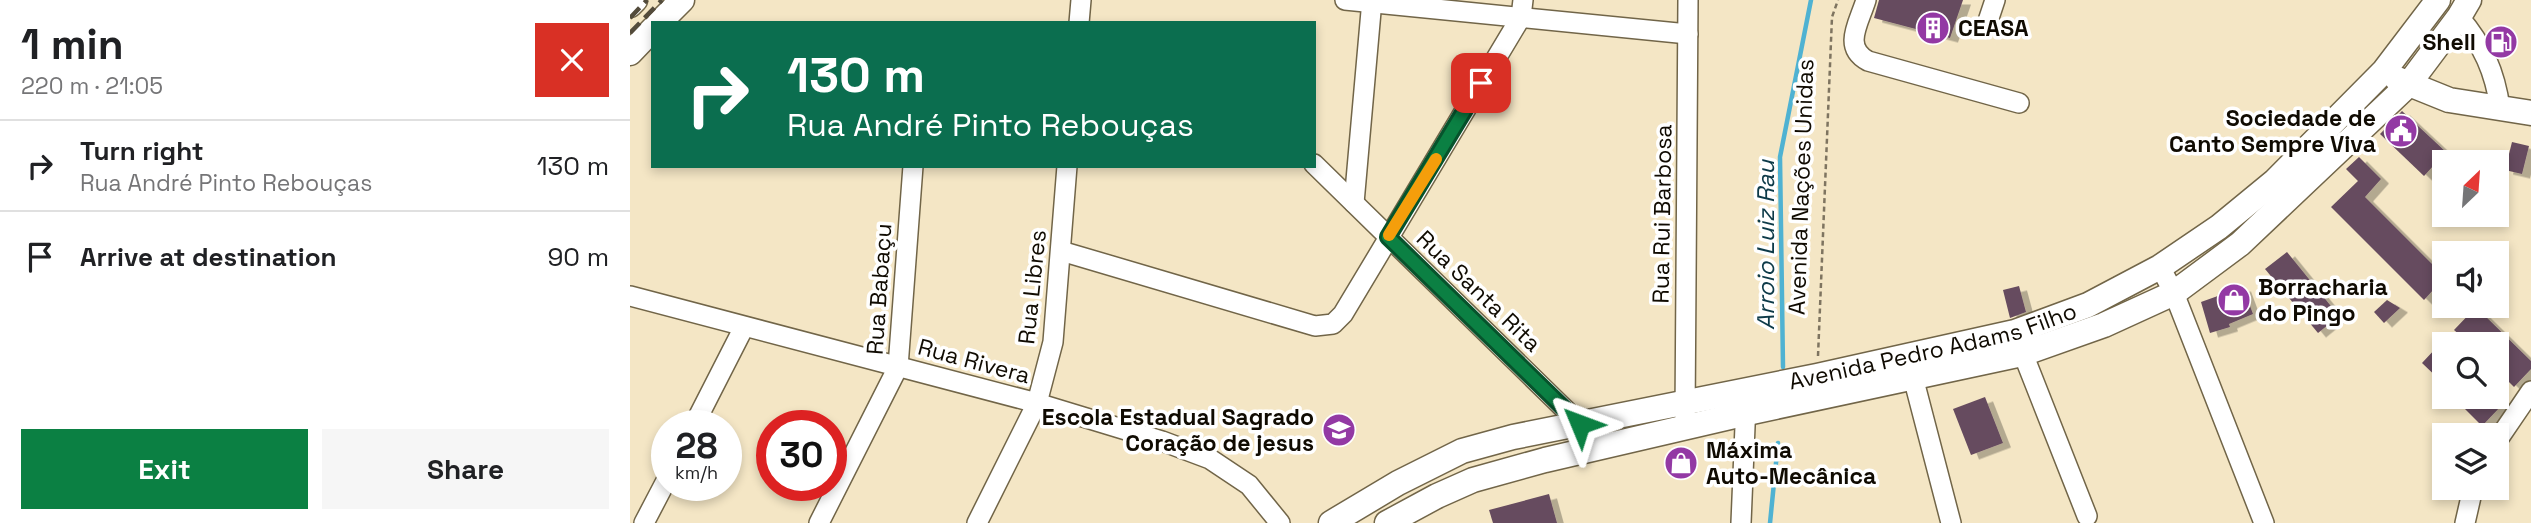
<!DOCTYPE html>
<html lang="en">
<head>
<meta charset="utf-8">
<style>
  body { margin:0; font-family:"Space Grotesk",sans-serif; background:#f6f6f6; color:#202124; height:100vh; display:flex; flex-direction:column; font-size:26px; white-space:nowrap }
  * { box-sizing:border-box; margin:0 }
  p { font-size:23px; color:#757577 }
  .icon { flex:none; width:38px; height:38px; fill:none; stroke:currentColor; stroke-width:2; stroke-linecap:round; stroke-linejoin:round }
  .map { position:relative; flex:1; overflow:hidden }
  .sheet { display:flex; flex-direction:column; background:#fff; width:630px }
  .sheet>* { flex:none }
  .top-card { position:absolute; left:21px; top:21px; width:665px; height:147px; border-radius:0px; box-shadow:0 4px 10px #0003; background:#0b6e4f; color:#fff; overflow:hidden }
  .needle { width:46px; rotate:25deg }
  .buttons { position:absolute; left:1802px; top:150px; display:grid; gap:14px }
  .buttons a { display:grid; place-items:center; width:77px; height:77px; border-radius:0px; background:#fff; box-shadow:0 4px 10px #0003; font-size:35px }
  .speed { position:absolute; left:21px; top:410px; display:flex; gap:14px; font-size:35px; font-weight:700; text-align:center }
  .speed>* { display:grid; place-content:center; width:91px; height:91px; border-radius:50%; background:#fff; box-shadow:0 4px 10px #0003; line-height:1 }
  .speed small { font-size:18px; font-weight:400 }
  .speed .limit { border:10px solid #d22; background:#fff; color:#111 }
  .pin { position:absolute; display:grid; place-items:center; width:60px; height:60px; color:#fff; margin:-30px; border-radius:14px; box-shadow:0 4px 10px #0006 }
  .me { position:absolute; width:77px; margin:-38px; rotate:314deg; stroke-linejoin:round; filter:drop-shadow(0 0 5px #0008) }
  .turn { display:flex; align-items:center; gap:24px; height:147px; padding:0 21px; font-size:32px }
  .turn .icon { width:91px; height:91px; stroke-width:2.5 }
  .turn b { display:block; font-size:49px; line-height:60px }
  .round { display:grid; place-items:center; flex:none; width:74px; height:74px; border-radius:0px; background:#f6f6f6 }
  .summary { display:flex; align-items:center; justify-content:space-between; height:119px; padding:0 21px }
  h1 { font-size:42px; font-weight:700; line-height:52px }
  .primary-button { display:flex; gap:14px; margin-top:auto; padding:14px 21px }
  .primary-button a { flex:1; height:80px; border-radius:0px; background:#0b8043; color:#fff; font-size:28px; font-weight:700; line-height:80px; text-align:center }
  .primary-button a+a { background:#f6f6f6; color:#202124 }
  ul { padding:0; list-style:none }
  li { display:flex; align-items:center; gap:21px; height:91px; padding:0 21px; border-top:2px solid #e0e0e0 }
  li div { flex:1 }
  li b { display:block; font-size:26px }
  li em { font-style:normal }
  main { display:flex; flex:1; min-height:0 }
  .map>svg:first-child { display:block }
  .lines { fill:none; stroke-linecap:round; stroke-linejoin:round }
  .stream { stroke:#4fb2d2; stroke-width:4.5 }
  .building { fill:#664b5e; filter:url(#shadow) }
  .minor-casing { stroke:#716548; stroke-width:22 }
  .major-casing { stroke:#716548; stroke-width:27 }
  .path { stroke:#7e7460; stroke-width:2.5; stroke-dasharray:5 3.5; stroke-linecap:butt }
  .minor { stroke:#fff; stroke-width:19 }
  .major { stroke:#fff; stroke-width:24 }
  .rail { stroke:#534b3b; stroke-width:4.5; stroke-dasharray:14 7; stroke-linecap:butt }
  .route-casing { stroke:#07532c; stroke-width:18 }
  .route { stroke:#0b8043; stroke-width:12 }
  .slow { stroke:#f59e0b; stroke-width:12 }
  .labels { text-anchor:middle; dominant-baseline:central; stroke-width:7; stroke-linejoin:round; paint-order:stroke }
  .poi-label { font-size:23px; font-weight:bold; fill:#100b02; stroke:#fff; text-anchor:start }
  .street-label { font-size:23px; fill:#100b02; stroke:#fff }
  .water-label { font-size:24px; font-style:italic; fill:#0d3a48; stroke:#fff }
</style>
</head>
<body>
<main>
<section class="sheet">
<div class="summary"><div><h1>1 min</h1><p>220 m · 21:05</p></div><a class="round" style="background:#d93025;color:#fff"><svg class="icon" aria-label="close" viewBox="0 0 24 24"><path d="M6 6l12 12M18 6L6 18"/></svg></a></div>
<ul>
<li><svg class="icon" aria-label="right" viewBox="0 0 24 24"><path d="M7 20v-9h11M14 6l5 5-5 5"/></svg><div><b>Turn right</b><p>Rua André Pinto Rebouças</p></div><em>130 m</em></li>
<li><svg class="icon" aria-label="arrive" viewBox="0 0 24 24"><path d="M6 21V4h12l-3 4 3 4H6"/></svg><div><b>Arrive at destination</b></div><em>90 m</em></li>
</ul>
<div class="primary-button"><a>Exit</a><a>Share</a></div>
</section>
<div class="map">
<svg width="1901" height="523" viewBox="0 0 1901 523">
  <defs>
    <filter id="shadow"><feDropShadow dx="8" dy="4.5" stdDeviation="0" flood-color="#0004"/></filter>
  </defs>
  <rect width="100%" height="100%" fill="#f4e6c5"/>
  <g class="lines">
    <g class="stream">
      <path d="M1153,367L1150,157L1181,0"/>
      <path d="M1140,523L1148,443"/>
    </g>
  </g>
  <g class="building">
    <path d="M1249,0H1333L1320,38L1244,18Z"/>
    <path d="M1772,111L1816,152L1794,176L1750,134Z"/>
    <path d="M1882,142L1899,146L1892,174L1875,170Z"/>
    <path d="M1729,157L1751,179L1735,197L1815,277L1794,300L1701,207L1728,181L1716,169Z"/>
    <path d="M1657,252L1709,316L1688,333L1635,269Z"/>
    <path d="M1389,286L1396,312L1380,318L1373,290Z"/>
    <path d="M1613,287L1623,314L1599,324L1600,327L1580,333L1571,302Z"/>
    <path d="M1757,300L1770,308L1754,323L1744,312Z"/>
    <path d="M1846,307L1901,361V369L1884,387L1867,370V345H1815V385L1792,363L1821,332L1832,337L1824,330Z"/>
    <path d="M1355,397L1373,443L1341,455L1323,409Z"/>
    <path d="M1823,397H1866L1873,404L1852,426Z"/>
    <path d="M919,494L927,523H863L859,510Z"/>
  </g>
  <g class="lines">
    <defs>
      <g id="minor">
        <path d="M715,0L1058,34"/>
        <path d="M1236,0C1229,23 1212,47 1238,61L1389,103"/>
        <path d="M1829,17C1853,45 1865,72 1870,108"/>
        <path d="M449,23L451,0"/>
        <path d="M1357,24L1365,0"/>
        <path d="M684,164L950,424"/>
        <path d="M724,203L742,0"/>
        <path d="M431,251L685,326L703,324L713,314L891,17L893,0"/>
        <path d="M1530,267L1544,293L1634,523"/>
        <path d="M0,296L407,403L532,441L580,459L619,485L650,523"/>
        <path d="M1388,341L1457,516"/>
        <path d="M1283,377L1321,523"/>
        <path d="M1055,417L1058,0"/>
        <path d="M64,425L114,327"/>
        <path d="M1867,441L1901,391"/>
        <path d="M14,523L37,479"/>
        <path d="M189,523L268,367L283,166"/>
        <path d="M347,523L407,403L423,342L437,166"/>
        <path d="M1111,523L1116,402"/>
        <path d="M1835,523L1843,488"/>
      </g>
      <g id="major">
        <path d="M0,5L5,0"/>
        <path d="M29,23L52,0"/>
        <path d="M0,53L23,29"/>
        <path d="M1767,79L1819,100L1901,113"/>
        <path id="s1" d="M701,523L768,483L832,451L883,437L1187,376L1385,332L1458,305L1530,267L1589,227L1645,181L1754,71L1808,0"/>
        <path d="M757,523L807,496L843,480L915,460L1117,413L1392,354L1474,325L1544,293L1610,244L1778,85L1829,17L1839,0"/>
      </g>
    </defs>
    <use href="#minor" class="minor-casing"/>
    <use href="#major" class="major-casing"/>
    <path class="path" d="M1188,356L1202,17L1208,0"/>
    <use href="#minor" class="minor"/>
    <use href="#major" class="major"/>
    <g class="rail">
      <path d="M0,18L17,0"/>
      <path d="M0,33L32,0"/>
    </g>
  </g>
  <g class="lines">
    <defs>
      <path id="route" d="M851,83L758,237L950,424"/>
    </defs>
    <use href="#route" class="route-casing"/>
    <use href="#route" class="route"/>
    <path class="slow" d="M759,235L806,159"/>
  </g>
  <defs>
    <symbol id="building-disc" viewBox="-11 -11 22 22"><circle r="9.5" fill="#9339a4" stroke="#fff"/><path d="M-4-6H4V6H1V3H-1V6H-4ZM-2.5-4.3h1.7v1.8h-1.7ZM.8-4.3h1.7v1.8H.8ZM-2.5-1h1.7V.8h-1.7ZM.8-1h1.7V.8H.8Z" fill="#fff"/></symbol>
    <symbol id="fuel-disc" viewBox="-11 -11 22 22"><circle r="9.5" fill="#9339a4" stroke="#fff"/><path d="M-5.5-6h7V0h2V4h1.3V-2.5L3-4.5l.8-.8L6-3V5H2.5V1h-1V6h-7ZM-4.2-4.7v3.2H.2V-4.7Z" fill="#fff"/></symbol>
    <symbol id="civic-disc" viewBox="-11 -11 22 22"><circle r="9.5" fill="#9339a4" stroke="#fff"/><path d="M-.6-6.5H3V-4.5H.6V-3L4-1V1h2V6H-6V1h2V-1L-.6-3ZM-1.2 2.5V6h2.4V2.5Z" fill="#fff"/></symbol>
    <symbol id="shop-disc" viewBox="-11 -11 22 22"><circle r="9.5" fill="#9339a4" stroke="#fff"/><path d="M-5-2.5h2.3a2.7 3.5 0 0 1 5.4 0H5L5.5 6h-11ZM-1.5-2.5h3a1.5 2.3 0 0 0-3 0Z" fill="#fff"/></symbol>
    <symbol id="school-disc" viewBox="-11 -11 22 22"><circle r="9.5" fill="#9339a4" stroke="#fff"/><path d="M0-5L7-2L0 1L-7-2ZM-4 1L0 2.5L4 1V4Q0 6-4 4Z" fill="#fff"/></symbol>
  </defs>
  <g fill-rule="evenodd">
    <use href="#building-disc" x="1284" y="9" width="38" height="38"/>
    <use href="#fuel-disc" x="1852" y="23" width="38" height="38"/>
    <use href="#civic-disc" x="1752" y="112" width="38" height="38"/>
    <use href="#shop-disc" x="1585" y="281" width="38" height="38"/>
    <use href="#school-disc" x="690" y="411" width="38" height="38"/>
    <use href="#shop-disc" x="1032" y="444" width="38" height="38"/>
  </g>
  <g class="labels">
    <g class="poi-label">
      <text x="1328" y="28">CEASA</text>
      <text x="1846" y="42" text-anchor="end">Shell</text>
      <text x="1746" y="118" text-anchor="end">Sociedade de<tspan x="1746" dy="26">Canto Sempre Viva</tspan></text>
      <text x="1628" y="287">Borracharia<tspan x="1628" dy="26">do Pingo</tspan></text>
      <text x="684" y="417" text-anchor="end">Escola Estadual Sagrado<tspan x="684" dy="26">Coração de jesus</tspan></text>
      <text x="1076" y="450">Máxima<tspan x="1076" dy="26">Auto-Mecânica</tspan></text>
    </g>
    <g class="street-label">
      <text transform="translate(1171 187) rotate(-88)">Avenida Nações Unidas</text>
      <text transform="translate(1032 214) rotate(-89)">Rua Rui Barbosa</text>
      <text transform="translate(402 287) rotate(-84)">Rua Libres</text>
      <text transform="translate(249 289) rotate(-86)">Rua Babaçu</text>
      <text transform="translate(849 291) rotate(44)">Rua Santa Rita</text>
      <text stroke="none"><textPath href="#s1" startOffset="632">Avenida Pedro Adams Filho</textPath></text>
      <text transform="translate(344 361) rotate(15)">Rua Rivera</text>
    </g>
    <g class="water-label">
      <text transform="translate(1135 245) rotate(-90)">Arroio Luiz Rau</text>
    </g>
  </g>
</svg>
<div class="buttons">
<a><svg class="needle" viewBox="-14 -14 28 28"><path d="M0-13l5 13h-10z" fill="#e53935"/><path d="M0 13l5-13h-10z" fill="#757577"/></svg></a>
<a><svg class="icon" aria-label="sound" viewBox="0 0 24 24"><path d="M4 9h4l5-4v14l-5-4H4zM17 9q2 3 0 6"/></svg></a>
<a><svg class="icon" aria-label="search" viewBox="0 0 24 24"><circle cx="10" cy="10" r="6"/><path d="M15 15l6 6"/></svg></a>
<a><svg class="icon" aria-label="layers" viewBox="0 0 24 24"><path d="M12 4l9 5-9 5-9-5zM3 14l9 5 9-5"/></svg></a>
</div>
<div class="speed"><div>28<small>km/h</small></div><div class="limit">30</div></div>
<div class="pin" style="left:851px;top:83px;background:#d93025"><svg class="icon" aria-label="arrive" viewBox="0 0 24 24"><path d="M6 21V4h12l-3 4 3 4H6"/></svg></div>
<svg class="me" style="left:950px;top:424px" viewBox="-20 -20 40 40"><path d="M0-17L14 15 0 8-14 15z" fill="#0b8043" stroke="#fff" stroke-width="4"/></svg>
<div class="top-card">
<div class="turn"><svg class="icon" aria-label="right" viewBox="0 0 24 24"><path d="M7 20v-9h11M14 6l5 5-5 5"/></svg><div><b>130 m</b>Rua André Pinto Rebouças</div></div>
</div>
</div>
</main>
</body>
</html>
